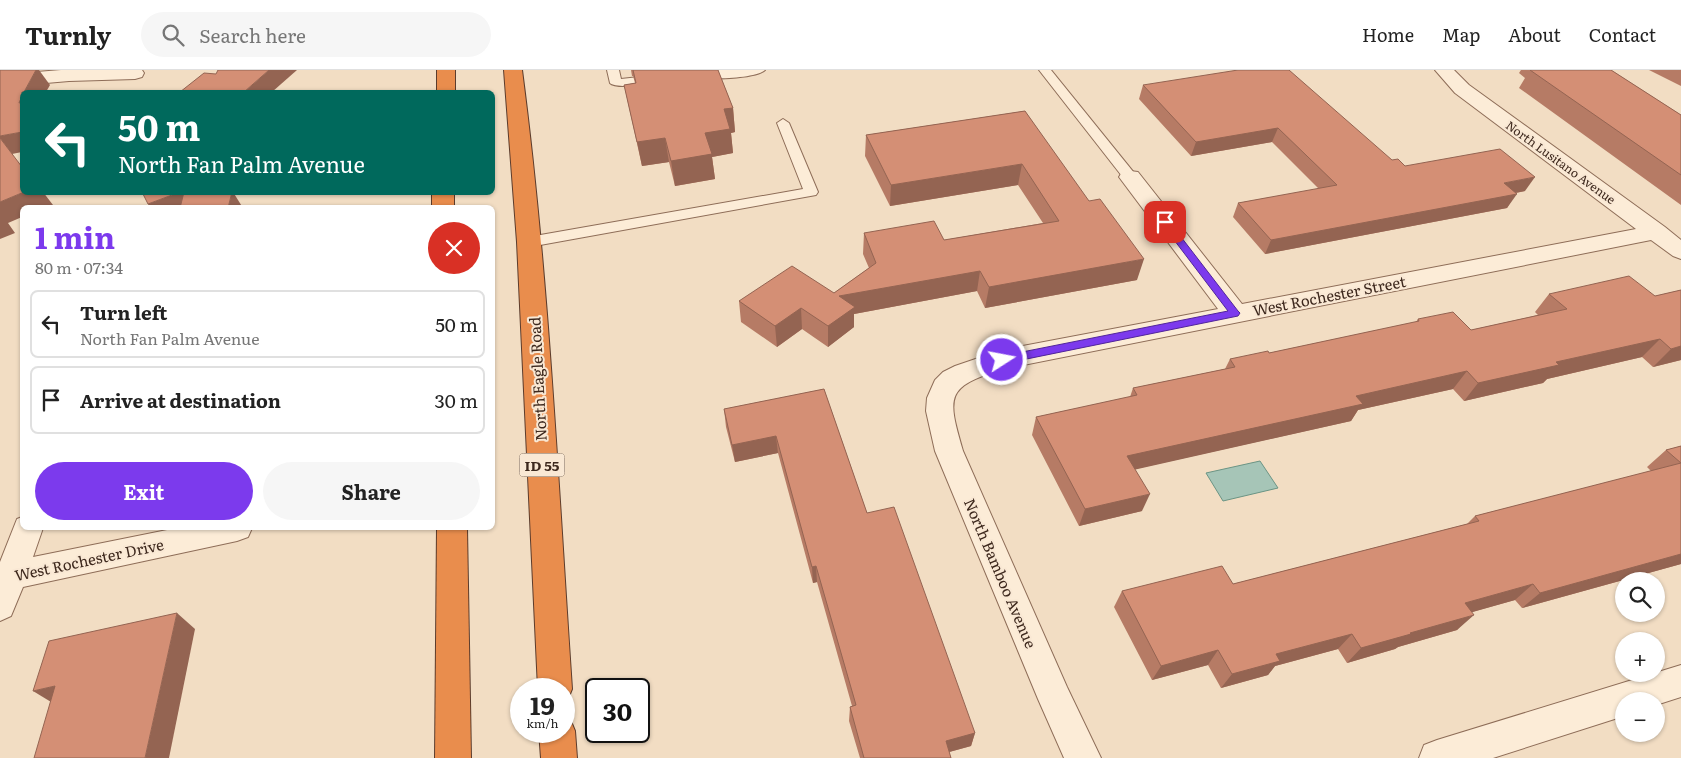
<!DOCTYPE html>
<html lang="en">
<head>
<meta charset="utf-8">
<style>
  body { margin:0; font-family:Literata,serif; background:#f6f6f6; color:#222; height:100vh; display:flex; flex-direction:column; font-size:19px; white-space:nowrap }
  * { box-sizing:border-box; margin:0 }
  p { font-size:16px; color:#767676 }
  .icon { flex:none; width:28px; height:28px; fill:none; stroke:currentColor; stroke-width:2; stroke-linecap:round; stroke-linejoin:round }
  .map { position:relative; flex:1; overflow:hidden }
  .side { position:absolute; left:20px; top:135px; width:475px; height:325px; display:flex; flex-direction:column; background:#fff; border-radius:8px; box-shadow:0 1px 4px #0004 }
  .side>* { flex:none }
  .top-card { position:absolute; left:20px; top:20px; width:475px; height:105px; border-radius:8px; box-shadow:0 1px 4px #0004; background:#00695c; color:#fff; overflow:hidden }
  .fabs { position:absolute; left:1615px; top:502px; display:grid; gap:10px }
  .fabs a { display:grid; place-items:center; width:50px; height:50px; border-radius:50%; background:#fff; box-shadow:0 1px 4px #0004; font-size:25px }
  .speed { position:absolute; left:510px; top:608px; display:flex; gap:10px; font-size:25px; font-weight:700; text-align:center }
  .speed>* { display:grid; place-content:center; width:65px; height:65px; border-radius:50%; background:#fff; box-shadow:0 1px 4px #0004; line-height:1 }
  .speed small { font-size:12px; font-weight:400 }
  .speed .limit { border:2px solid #111; border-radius:8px; background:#fff; color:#111 }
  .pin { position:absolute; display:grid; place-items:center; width:42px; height:42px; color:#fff; margin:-21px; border-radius:10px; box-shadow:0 2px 8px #0006 }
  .me { position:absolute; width:55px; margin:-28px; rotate:79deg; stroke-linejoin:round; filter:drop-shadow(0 0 4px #0008) }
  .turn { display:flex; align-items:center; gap:18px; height:105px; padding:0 15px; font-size:22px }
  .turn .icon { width:65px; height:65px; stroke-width:2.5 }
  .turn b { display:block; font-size:35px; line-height:42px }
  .round { display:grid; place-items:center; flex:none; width:52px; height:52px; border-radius:26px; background:#f6f6f6 }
  .overview { display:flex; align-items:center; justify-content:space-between; height:85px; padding:0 15px }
  h1 { font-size:30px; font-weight:700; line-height:38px; color:#7c3aed }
  .primary-button { display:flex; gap:10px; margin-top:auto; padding:10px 15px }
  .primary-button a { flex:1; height:58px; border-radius:30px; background:#7c3aed; color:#fff; font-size:20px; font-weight:700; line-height:58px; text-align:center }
  .primary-button a+a { background:#f6f6f6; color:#222 }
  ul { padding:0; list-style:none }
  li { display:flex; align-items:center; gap:15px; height:68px; margin:0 10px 8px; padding:0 5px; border:2px solid #e0e0e0; border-radius:8px }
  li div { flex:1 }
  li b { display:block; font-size:19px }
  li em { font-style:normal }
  header { display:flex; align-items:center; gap:30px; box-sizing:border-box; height:70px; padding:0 25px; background:#fff; border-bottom:1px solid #e0e0e0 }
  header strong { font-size:24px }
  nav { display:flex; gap:28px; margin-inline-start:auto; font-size:18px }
  .search { width:350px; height:45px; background:#f6f6f6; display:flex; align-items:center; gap:12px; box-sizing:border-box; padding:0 18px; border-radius:28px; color:#767676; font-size:19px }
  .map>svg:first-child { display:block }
  .water { fill:#a6c5b7; stroke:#6b9484 }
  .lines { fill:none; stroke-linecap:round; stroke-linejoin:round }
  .lane-casing { stroke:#8e6d58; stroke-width:2 }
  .street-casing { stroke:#8e6d58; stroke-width:2 }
  .highway-casing { stroke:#5c3c2c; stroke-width:2 }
  .lane { fill:#fcecd7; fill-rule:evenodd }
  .street { fill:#fcecd7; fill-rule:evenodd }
  .highway { fill:#e98d4d; fill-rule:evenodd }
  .wall { fill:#b67b65 }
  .shaded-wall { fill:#946452 }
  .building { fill:#d48f75; stroke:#946452 }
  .route { fill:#7c3aed; stroke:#51269a }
  .labels { text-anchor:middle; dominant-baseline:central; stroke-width:4; stroke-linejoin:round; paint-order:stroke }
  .far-street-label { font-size:12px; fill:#3d281d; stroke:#f9e8d4 }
  .shield { fill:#f9e8d4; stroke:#756254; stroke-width:1 }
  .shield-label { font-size:14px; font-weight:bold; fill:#3d281d }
  .street-label { font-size:15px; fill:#3d281d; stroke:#f9e8d4 }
</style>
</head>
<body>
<header>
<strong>Turnly</strong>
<div class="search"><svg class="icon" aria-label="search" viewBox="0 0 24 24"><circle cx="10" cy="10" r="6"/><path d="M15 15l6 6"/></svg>Search here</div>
<nav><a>Home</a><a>Map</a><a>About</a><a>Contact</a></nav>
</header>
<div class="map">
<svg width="1681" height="688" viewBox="0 0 1681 688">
  <rect width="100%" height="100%" fill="#f2ddc3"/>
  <path class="water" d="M1260,391L1278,418L1223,431L1206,403Z"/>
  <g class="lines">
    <defs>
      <g id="lane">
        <path d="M607,0H619L621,9L657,5L663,9C658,15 615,19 610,13Z"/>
        <path d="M697,0H765C756,9 706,10 693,7L691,4L693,1Z"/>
        <path d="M1039,0H1051L1135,104L1137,107L1135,110H1125Z"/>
        <path d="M783,49L789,53L818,122L816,125L529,177L524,175L522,172L524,169L529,167L803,119L777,53Z"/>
      </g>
      <g id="street">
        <path d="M61,0H142L144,3L142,7L135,9L69,11L0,17V5Z"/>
        <path d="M1435,0H1454L1469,15L1665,157L1681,170V189L1673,186L1651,170L1003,299C945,317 947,326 963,381L1067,617L1101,688H1064L1038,629L935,381L926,341L927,328L935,310L943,302L955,296L1002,280L1218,239L1119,107L1122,102L1130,101L1138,102L1242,234L1636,159L1455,23Z"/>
        <path d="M22,447V458H43L33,487L177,458H252L248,467L237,471L23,517L11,546L0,551V492L17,449Z"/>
        <path d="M1681,595V627L1656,635V631H1624V646L1493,688H1419L1424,675L1437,670Z"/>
      </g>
      <g id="highway">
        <rect x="437" y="0" width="18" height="22"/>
        <path d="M504,0H522C549,205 558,413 572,619L567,631L564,632V619H538L517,172Z"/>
        <rect x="432" y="122" width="22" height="16"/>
        <path d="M437,458H467L471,688H435Z"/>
        <path d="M564,646L570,649L575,661L577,688H541L539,661H564Z"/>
      </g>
    </defs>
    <use href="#lane" class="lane-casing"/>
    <use href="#street" class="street-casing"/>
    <use href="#highway" class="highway-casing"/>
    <use href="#lane" class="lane"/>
    <use href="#street" class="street"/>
    <use href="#highway" class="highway"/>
  </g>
  <g class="wall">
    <path d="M631,0H718L733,38L735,62L731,63L733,83L712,87L715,109L675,116L669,92L642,96L624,15L635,13L633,6H632Z"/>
    <path d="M1521,0H1611L1681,45V135L1519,18L1525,8L1519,3Z"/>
    <path d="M1649,0H1681V16Z"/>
    <path d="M1143,15L1392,90L1405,96L1525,121L1516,123L1507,138L1265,184L1233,147L1238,133L1319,119L1272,72L1191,86L1139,29Z"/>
    <path d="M1025,41L1137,210L985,238L977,221L854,244V257L828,277L802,259L777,277L741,252L739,231L834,223L869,198L863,184L864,163L944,170L1043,153L1018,115L890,136L865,86L866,65Z"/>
    <path d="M1681,220V290L1653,297L1642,287L1547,309L1543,313L1464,331L1453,319L1358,340L1351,351L1135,399L1142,441L1079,456L1032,365L1036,347L1130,327L1133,318L1225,299L1230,289L1269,283L1416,252L1418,249L1471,260L1538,245L1535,242L1549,224L1655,226Z"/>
    <path d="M824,319L867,443L975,663L971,676L949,682L951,688H860L849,651L850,637L852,636L817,512L813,513L778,383L735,392L726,357L724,339Z"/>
    <path d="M1681,376V494L1522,538L1515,530L1472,542L1457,560L1398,577L1395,579L1347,593L1338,579L1275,596L1268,605L1221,618L1208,595L1152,610L1114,537L1122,521L1233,514L1467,454L1475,446L1651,401L1647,397L1666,380Z"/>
  </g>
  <g class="shaded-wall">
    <path d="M36,0H39L50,15L46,22H24Z"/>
    <path d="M269,0H297L272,22H244Z"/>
    <path d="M733,38L735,62L731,63L733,83L712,87L715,109L675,116L671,91L705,63L724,39Z"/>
    <path d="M1278,58L1272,72L1191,86L1196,72Z"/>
    <path d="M22,62V82L12,84L0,68V66Z"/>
    <path d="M665,68L669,92L642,96L637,72Z"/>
    <path d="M1022,94L1018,115L890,136L891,115Z"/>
    <path d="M1535,107L1525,121L1494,127L1504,113Z"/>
    <path d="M24,122H43L53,135L46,138H22V147L8,153L15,163L0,169V132Z"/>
    <path d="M180,122H186L196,138H150L148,134Z"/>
    <path d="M232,122H233L243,138H228Z"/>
    <path d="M1517,124L1507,138L1265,184L1271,170Z"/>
    <path d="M1144,189L1137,210L985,238L989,217Z"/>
    <path d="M980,201L977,221L854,244V257L828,277V256L839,226Z"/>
    <path d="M801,238L802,259L777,277L775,256Z"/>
    <path d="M1660,269L1642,287L1547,309L1543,313L1464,331L1478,313L1556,292Z"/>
    <path d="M1681,276V290L1653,297L1671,279Z"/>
    <path d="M1467,301L1453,319L1358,340L1351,351L1120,403L1127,386L1356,326Z"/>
    <path d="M776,366L778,383L735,392L732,375Z"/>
    <path d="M1150,424L1142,441L1079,456L1085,439Z"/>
    <path d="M1681,484V494L1522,538L1540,523Z"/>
    <path d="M816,496L817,512L813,513L812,497Z"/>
    <path d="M1533,514L1515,530L1448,549L1465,533Z"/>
    <path d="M177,543L195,559L169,688H145Z"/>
    <path d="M1474,545L1457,560L1398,577L1395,579L1347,593L1361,578L1410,563Z"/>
    <path d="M1352,564L1338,579L1275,596L1268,605L1221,618L1232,604L1276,584Z"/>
    <path d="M1218,580L1208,595L1152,610L1161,596Z"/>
    <path d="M55,616L56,635L33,621Z"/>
    <path d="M975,663L971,676L942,684L946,671Z"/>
  </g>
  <g class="building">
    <path d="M0,0H36L24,22H22V26L19,33L22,32V62L0,66Z"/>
    <path d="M218,0H269L244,22H180L204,3L216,4Z"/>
    <path d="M633,0H718L733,38L724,39L730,59L705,63L712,84L671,91L665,68L637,72L624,15L636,13Z"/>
    <path d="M1238,0H1289L1392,90L1398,89L1405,96L1500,79L1535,107L1504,113L1517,124L1271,170L1238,133L1337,115L1278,58L1196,72L1143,15Z"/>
    <path d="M1530,0H1611L1681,45V105Z"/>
    <path d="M1025,41L1089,131L1100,129L1144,189L989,217L980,201L839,226L855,237L828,256L801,238L775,256L739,231L792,196L834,223L876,193L864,163L934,151L944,170L1059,151L1022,94L891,115L866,65Z"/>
    <path d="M0,68L22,97V122H24L0,132Z"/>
    <path d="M142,122H180L148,134Z"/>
    <path d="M184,122H232L228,138H180Z"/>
    <path d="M1629,206L1655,226L1681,220V276L1671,279L1660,269L1556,292L1559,295L1478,313L1467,301L1356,326L1363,334L1127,386L1150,424L1085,439L1036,347L1137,325L1133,318L1235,297L1230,289L1268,281L1269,283L1419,251L1418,249L1453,242L1471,260L1567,239L1549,224Z"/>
    <path d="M824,319L867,443L894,437L975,663L946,671L951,688H864L850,637L856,635L816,496L812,497L776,366L732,375L724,339Z"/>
    <path d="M1681,376V393L1666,380Z"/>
    <path d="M1681,393V484L1540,523L1533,514L1465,533L1474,545L1410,563L1411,564L1361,578L1352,564L1276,584L1280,591L1232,604L1218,580L1161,596L1122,521L1222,496L1233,514L1479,451L1475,446Z"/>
    <path d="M177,543L145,688H34L55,616L33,621L49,571Z"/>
  </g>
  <path class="route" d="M1165,149L1168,150L1238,241L1240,243L1238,246L1002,294L998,293L996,290L1002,286L1228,241L1162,154L1160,152Z"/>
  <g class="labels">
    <g class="far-street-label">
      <text transform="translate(1561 92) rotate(36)">North Lusitano Avenue</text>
    </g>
    <rect class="shield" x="519.5" y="383.5" width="45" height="23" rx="4"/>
    <g class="shield-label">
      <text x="542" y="395">ID 55</text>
    </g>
    <g class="street-label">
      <text transform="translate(1329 225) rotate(-11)">West Rochester Street</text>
      <text transform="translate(537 309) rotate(-93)">North Eagle Road</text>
      <text transform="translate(89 489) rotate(-12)">West Rochester Drive</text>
      <text transform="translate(1001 503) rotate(67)">North Bamboo Avenue</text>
    </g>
  </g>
</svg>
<div class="fabs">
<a><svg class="icon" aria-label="search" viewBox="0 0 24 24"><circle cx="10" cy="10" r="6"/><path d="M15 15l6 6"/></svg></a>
<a>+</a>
<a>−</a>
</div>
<div class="speed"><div>19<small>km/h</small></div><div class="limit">30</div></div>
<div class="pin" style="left:1165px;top:152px;background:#d93025"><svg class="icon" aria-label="arrive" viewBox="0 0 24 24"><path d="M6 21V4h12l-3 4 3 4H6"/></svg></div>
<svg class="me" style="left:1002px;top:290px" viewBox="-20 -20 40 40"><circle r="17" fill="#7c3aed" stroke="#fff" stroke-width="3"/><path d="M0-11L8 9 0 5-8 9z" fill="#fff"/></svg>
<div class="top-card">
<div class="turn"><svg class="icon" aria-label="left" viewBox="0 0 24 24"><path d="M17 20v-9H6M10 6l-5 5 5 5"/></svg><div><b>50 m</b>North Fan Palm Avenue</div></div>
</div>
<section class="side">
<div class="overview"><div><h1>1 min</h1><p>80 m · 07:34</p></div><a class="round" style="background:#d93025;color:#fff"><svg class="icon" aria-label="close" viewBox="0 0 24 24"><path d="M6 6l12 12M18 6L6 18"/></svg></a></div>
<ul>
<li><svg class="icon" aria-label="left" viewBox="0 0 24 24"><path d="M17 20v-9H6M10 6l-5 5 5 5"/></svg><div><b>Turn left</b><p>North Fan Palm Avenue</p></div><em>50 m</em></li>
<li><svg class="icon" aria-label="arrive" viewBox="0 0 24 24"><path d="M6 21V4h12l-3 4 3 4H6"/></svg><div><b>Arrive at destination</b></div><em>30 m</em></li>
</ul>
<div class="primary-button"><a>Exit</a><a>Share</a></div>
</section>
</div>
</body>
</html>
